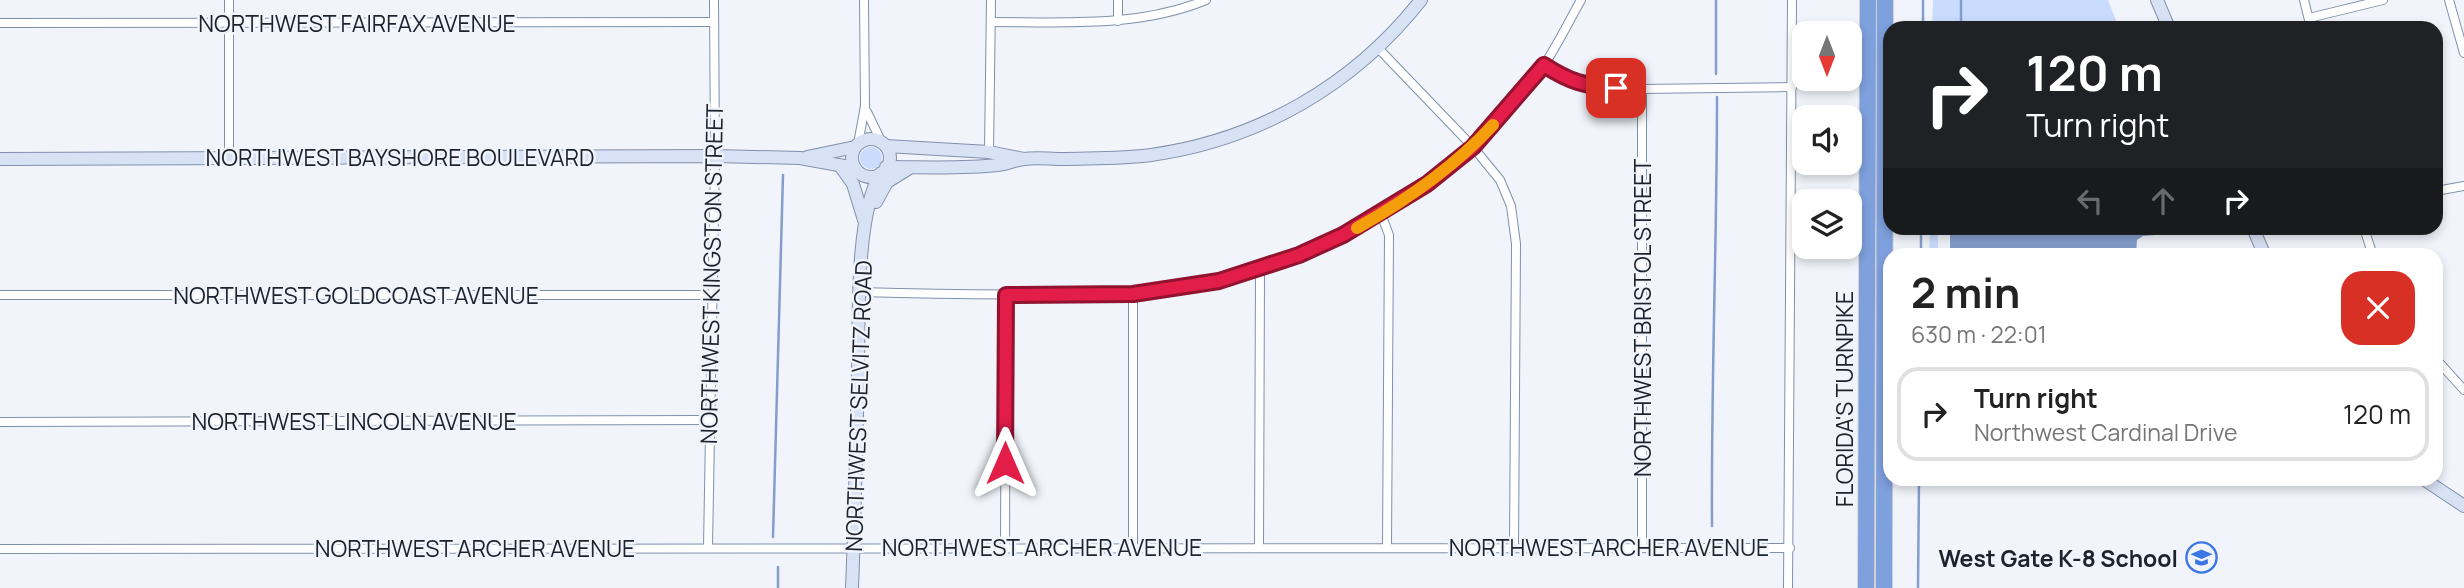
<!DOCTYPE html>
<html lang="en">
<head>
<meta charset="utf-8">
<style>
  body { margin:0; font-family:Manrope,sans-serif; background:#f6f6f6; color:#222; height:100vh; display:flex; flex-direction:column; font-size:26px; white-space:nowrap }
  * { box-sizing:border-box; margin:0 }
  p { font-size:23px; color:#767676 }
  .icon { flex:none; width:38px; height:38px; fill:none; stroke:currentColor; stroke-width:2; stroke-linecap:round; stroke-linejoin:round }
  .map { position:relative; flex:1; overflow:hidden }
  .sheet { position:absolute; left:1883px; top:248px; width:560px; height:238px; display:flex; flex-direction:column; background:#fff; border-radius:21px; box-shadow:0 4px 10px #0003 }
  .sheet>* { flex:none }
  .guide { position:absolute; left:1883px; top:21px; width:560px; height:214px; border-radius:21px; box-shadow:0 4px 10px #0003; background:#202124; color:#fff; overflow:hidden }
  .needle { width:46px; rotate:180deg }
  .buttons { position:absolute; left:1792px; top:21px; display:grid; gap:14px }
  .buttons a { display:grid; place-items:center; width:70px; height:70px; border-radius:14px; background:#fff; box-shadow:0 4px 10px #0003; font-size:35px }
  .pin { position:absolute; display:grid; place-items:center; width:60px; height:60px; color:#fff; margin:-30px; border-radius:14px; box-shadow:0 4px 10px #0006 }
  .me { position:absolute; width:77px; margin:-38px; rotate:0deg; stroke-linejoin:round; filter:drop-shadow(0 0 5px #0008) }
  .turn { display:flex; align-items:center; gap:24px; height:147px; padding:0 28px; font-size:32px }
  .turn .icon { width:91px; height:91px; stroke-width:2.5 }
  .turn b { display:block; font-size:49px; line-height:60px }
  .lanes { display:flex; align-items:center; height:66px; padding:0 28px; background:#0003; justify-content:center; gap:35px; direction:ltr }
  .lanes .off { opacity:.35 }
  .round { display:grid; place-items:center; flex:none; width:74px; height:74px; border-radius:21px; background:#f6f6f6 }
  .headline { display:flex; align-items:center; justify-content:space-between; height:119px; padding:0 28px }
  h1 { font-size:42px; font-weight:700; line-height:52px }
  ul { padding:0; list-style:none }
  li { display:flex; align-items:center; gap:21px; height:94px; margin:0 14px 10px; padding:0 14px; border:4px solid #e0e0e0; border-radius:21px }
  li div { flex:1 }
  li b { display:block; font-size:26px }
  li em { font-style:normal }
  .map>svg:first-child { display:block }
  .green { fill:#cadcfd }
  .water { fill:#849ecc }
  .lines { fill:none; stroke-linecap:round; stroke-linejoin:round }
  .stream { stroke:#849ecc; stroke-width:2.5 }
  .street-casing { stroke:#8090ab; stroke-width:10 }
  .secondary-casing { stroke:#8090ab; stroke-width:14 }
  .highway-casing { stroke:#d2d3d5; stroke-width:18 }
  .street { stroke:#fff; stroke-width:8 }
  .secondary { stroke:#d8e2f5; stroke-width:12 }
  .highway { stroke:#7ea0dd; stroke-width:16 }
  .route-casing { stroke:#92132f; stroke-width:18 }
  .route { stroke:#e11d48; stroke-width:12 }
  .slow { stroke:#f59e0b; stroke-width:12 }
  .labels { text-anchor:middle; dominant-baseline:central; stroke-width:5; stroke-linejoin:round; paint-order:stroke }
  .street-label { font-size:23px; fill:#1d232e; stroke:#f1f5fb }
  .poi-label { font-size:23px; font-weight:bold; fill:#1d232e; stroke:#f1f5fb; text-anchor:end }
</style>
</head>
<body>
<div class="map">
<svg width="2464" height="588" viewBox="0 0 2464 588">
  <rect width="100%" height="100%" fill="#f1f5fb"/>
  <g class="green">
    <path d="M1933,0H2108L2119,28H1932Z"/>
    <circle cx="871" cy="158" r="11"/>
    <path d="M1930,228H1938V255H1929Z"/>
  </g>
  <path class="water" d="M1950,228H2208L2203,235L2192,232L2143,236L2137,240L2136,256L1950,255Z"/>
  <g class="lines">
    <g class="stream">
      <path d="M1716,0V74"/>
      <path d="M1923,28V0"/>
      <path d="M1961,28V0"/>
      <path d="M1921,256V228"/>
      <path d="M1712,526C1711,383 1717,240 1717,97"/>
      <path d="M773,537L783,175"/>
      <path d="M778,588V567"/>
      <path d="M1918,588L1919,480"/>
    </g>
    <defs>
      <g id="street">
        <path d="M229,0V158"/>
        <path d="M2304,0L2311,28"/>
        <path d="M2449,0L2464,53"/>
        <path d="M2309,18L2383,0"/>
        <path d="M1118,21V0"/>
        <path d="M991,22C1064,22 1137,28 1206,0"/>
        <path d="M0,23L714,22"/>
        <path d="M1378,48L1473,147L1500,180L1511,206L1516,244L1514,547"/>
        <path d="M1544,65L1567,80L1589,87L1642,89L1792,87"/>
        <path d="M867,112L882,143"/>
        <path d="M858,144L865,106L864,0"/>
        <path d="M989,152L991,0"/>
        <path d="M2436,191L2464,186"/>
        <path d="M1381,214L1389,235L1387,546"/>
        <path d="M2364,228L2373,256"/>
        <path d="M859,292C927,294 994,295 1061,294C1086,294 1111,296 1135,293C1286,277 1419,214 1517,97C1526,87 1536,76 1544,65C1558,44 1569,21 1581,0"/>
        <path d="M0,295H712"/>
        <path d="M2436,359L2464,390"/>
        <path d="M0,422L709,420"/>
        <path d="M1259,546L1260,269"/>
        <path d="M708,547L715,156L714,0"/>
        <path d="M1005,547L1006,295"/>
        <path d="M1133,547V294"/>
        <path d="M1642,547V89"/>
        <path d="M0,549L1790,548"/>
        <path d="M1788,588L1792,0"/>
      </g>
      <g id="secondary">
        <path d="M2157,0L2169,28"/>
        <circle cx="871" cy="158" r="19"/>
        <path d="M886,146L989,152L1024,159"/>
        <path d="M807,157L855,147"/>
        <path d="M0,159L715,156L800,158L855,168"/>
        <path d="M841,167L853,184L864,220"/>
        <path d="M886,167C923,167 962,169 998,165C1007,164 1015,160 1024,159C1036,157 1049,159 1061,159C1091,158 1122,159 1151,155C1259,140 1354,85 1421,0"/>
        <path d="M876,202L887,182L908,169"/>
        <path d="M2253,228L2265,256"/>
        <path d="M2425,480L2464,506"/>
        <path d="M852,588C855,517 856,445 858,374C859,323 855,214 881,173"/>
      </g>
      <g id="highway">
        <path d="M1866,588L1868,0"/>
        <path d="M1884,588L1885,0"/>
      </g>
    </defs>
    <use href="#street" class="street-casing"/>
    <use href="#secondary" class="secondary-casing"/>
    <use href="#highway" class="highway-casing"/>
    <use href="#street" class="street"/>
    <use href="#secondary" class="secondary"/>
    <use href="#highway" class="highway"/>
  </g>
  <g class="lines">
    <defs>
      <path id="route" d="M1005,463L1006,295L1133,294L1219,281L1299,255L1343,235L1427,184L1473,147L1544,65C1570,82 1585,86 1616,88"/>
    </defs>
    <use href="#route" class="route-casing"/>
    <use href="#route" class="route"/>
    <path class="slow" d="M1357,228C1407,200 1454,167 1493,125"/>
  </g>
  <defs>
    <symbol id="school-ring" viewBox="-11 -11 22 22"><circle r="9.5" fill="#f1f5fb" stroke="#3c76e5" stroke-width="1.5"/><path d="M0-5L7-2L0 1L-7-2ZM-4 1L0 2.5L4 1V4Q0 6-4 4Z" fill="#3c76e5"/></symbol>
  </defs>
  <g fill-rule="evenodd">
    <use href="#school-ring" x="2184" y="540" width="35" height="35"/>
  </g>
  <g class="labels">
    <g class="street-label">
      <text x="357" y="23">NORTHWEST FAIRFAX AVENUE</text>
      <text x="400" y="157">NORTHWEST BAYSHORE BOULEVARD</text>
      <text transform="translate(711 274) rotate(-89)">NORTHWEST KINGSTON STREET</text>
      <text x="356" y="295">NORTHWEST GOLDCOAST AVENUE</text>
      <text transform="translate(1642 318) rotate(-90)">NORTHWEST BRISTOL STREET</text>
      <text transform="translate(1844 399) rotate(-90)">FLORIDA'S TURNPIKE</text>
      <text transform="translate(858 406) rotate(-88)">NORTHWEST SELVITZ ROAD</text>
      <text x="354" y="421">NORTHWEST LINCOLN AVENUE</text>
      <text x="1042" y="547">NORTHWEST ARCHER AVENUE</text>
      <text x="1609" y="547">NORTHWEST ARCHER AVENUE</text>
      <text x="475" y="548">NORTHWEST ARCHER AVENUE</text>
    </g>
    <g class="poi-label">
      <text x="2178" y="558">West Gate K-8 School</text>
    </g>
  </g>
</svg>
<div class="buttons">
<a><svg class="needle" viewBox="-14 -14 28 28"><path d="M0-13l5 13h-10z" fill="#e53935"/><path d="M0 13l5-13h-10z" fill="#767676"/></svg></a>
<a><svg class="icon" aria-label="sound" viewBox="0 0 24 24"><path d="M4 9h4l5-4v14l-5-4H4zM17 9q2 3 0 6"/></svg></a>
<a><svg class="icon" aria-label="layers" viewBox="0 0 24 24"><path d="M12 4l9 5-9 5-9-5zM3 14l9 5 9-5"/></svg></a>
</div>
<div class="pin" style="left:1616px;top:88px;background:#d93025"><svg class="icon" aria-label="arrive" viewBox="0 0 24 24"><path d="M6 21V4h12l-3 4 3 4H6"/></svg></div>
<svg class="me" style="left:1005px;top:463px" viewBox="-20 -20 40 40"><path d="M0-17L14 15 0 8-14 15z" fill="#e11d48" stroke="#fff" stroke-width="4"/></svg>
<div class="guide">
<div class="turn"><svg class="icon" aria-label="right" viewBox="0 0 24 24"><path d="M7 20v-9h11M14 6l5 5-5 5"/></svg><div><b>120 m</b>Turn right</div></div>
<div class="lanes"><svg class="icon off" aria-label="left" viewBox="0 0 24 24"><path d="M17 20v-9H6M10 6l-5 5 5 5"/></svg><svg class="icon off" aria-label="ahead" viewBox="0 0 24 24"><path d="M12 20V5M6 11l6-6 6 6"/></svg><svg class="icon" aria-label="right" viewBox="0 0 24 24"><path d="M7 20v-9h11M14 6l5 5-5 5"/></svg></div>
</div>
<section class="sheet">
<div class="headline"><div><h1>2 min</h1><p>630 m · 22:01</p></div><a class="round" style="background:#d93025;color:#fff"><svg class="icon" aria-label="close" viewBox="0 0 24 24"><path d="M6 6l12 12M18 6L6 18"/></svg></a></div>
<ul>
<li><svg class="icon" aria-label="right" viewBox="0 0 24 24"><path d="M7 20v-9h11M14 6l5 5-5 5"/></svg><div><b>Turn right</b><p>Northwest Cardinal Drive</p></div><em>120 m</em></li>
</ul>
</section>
</div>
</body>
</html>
